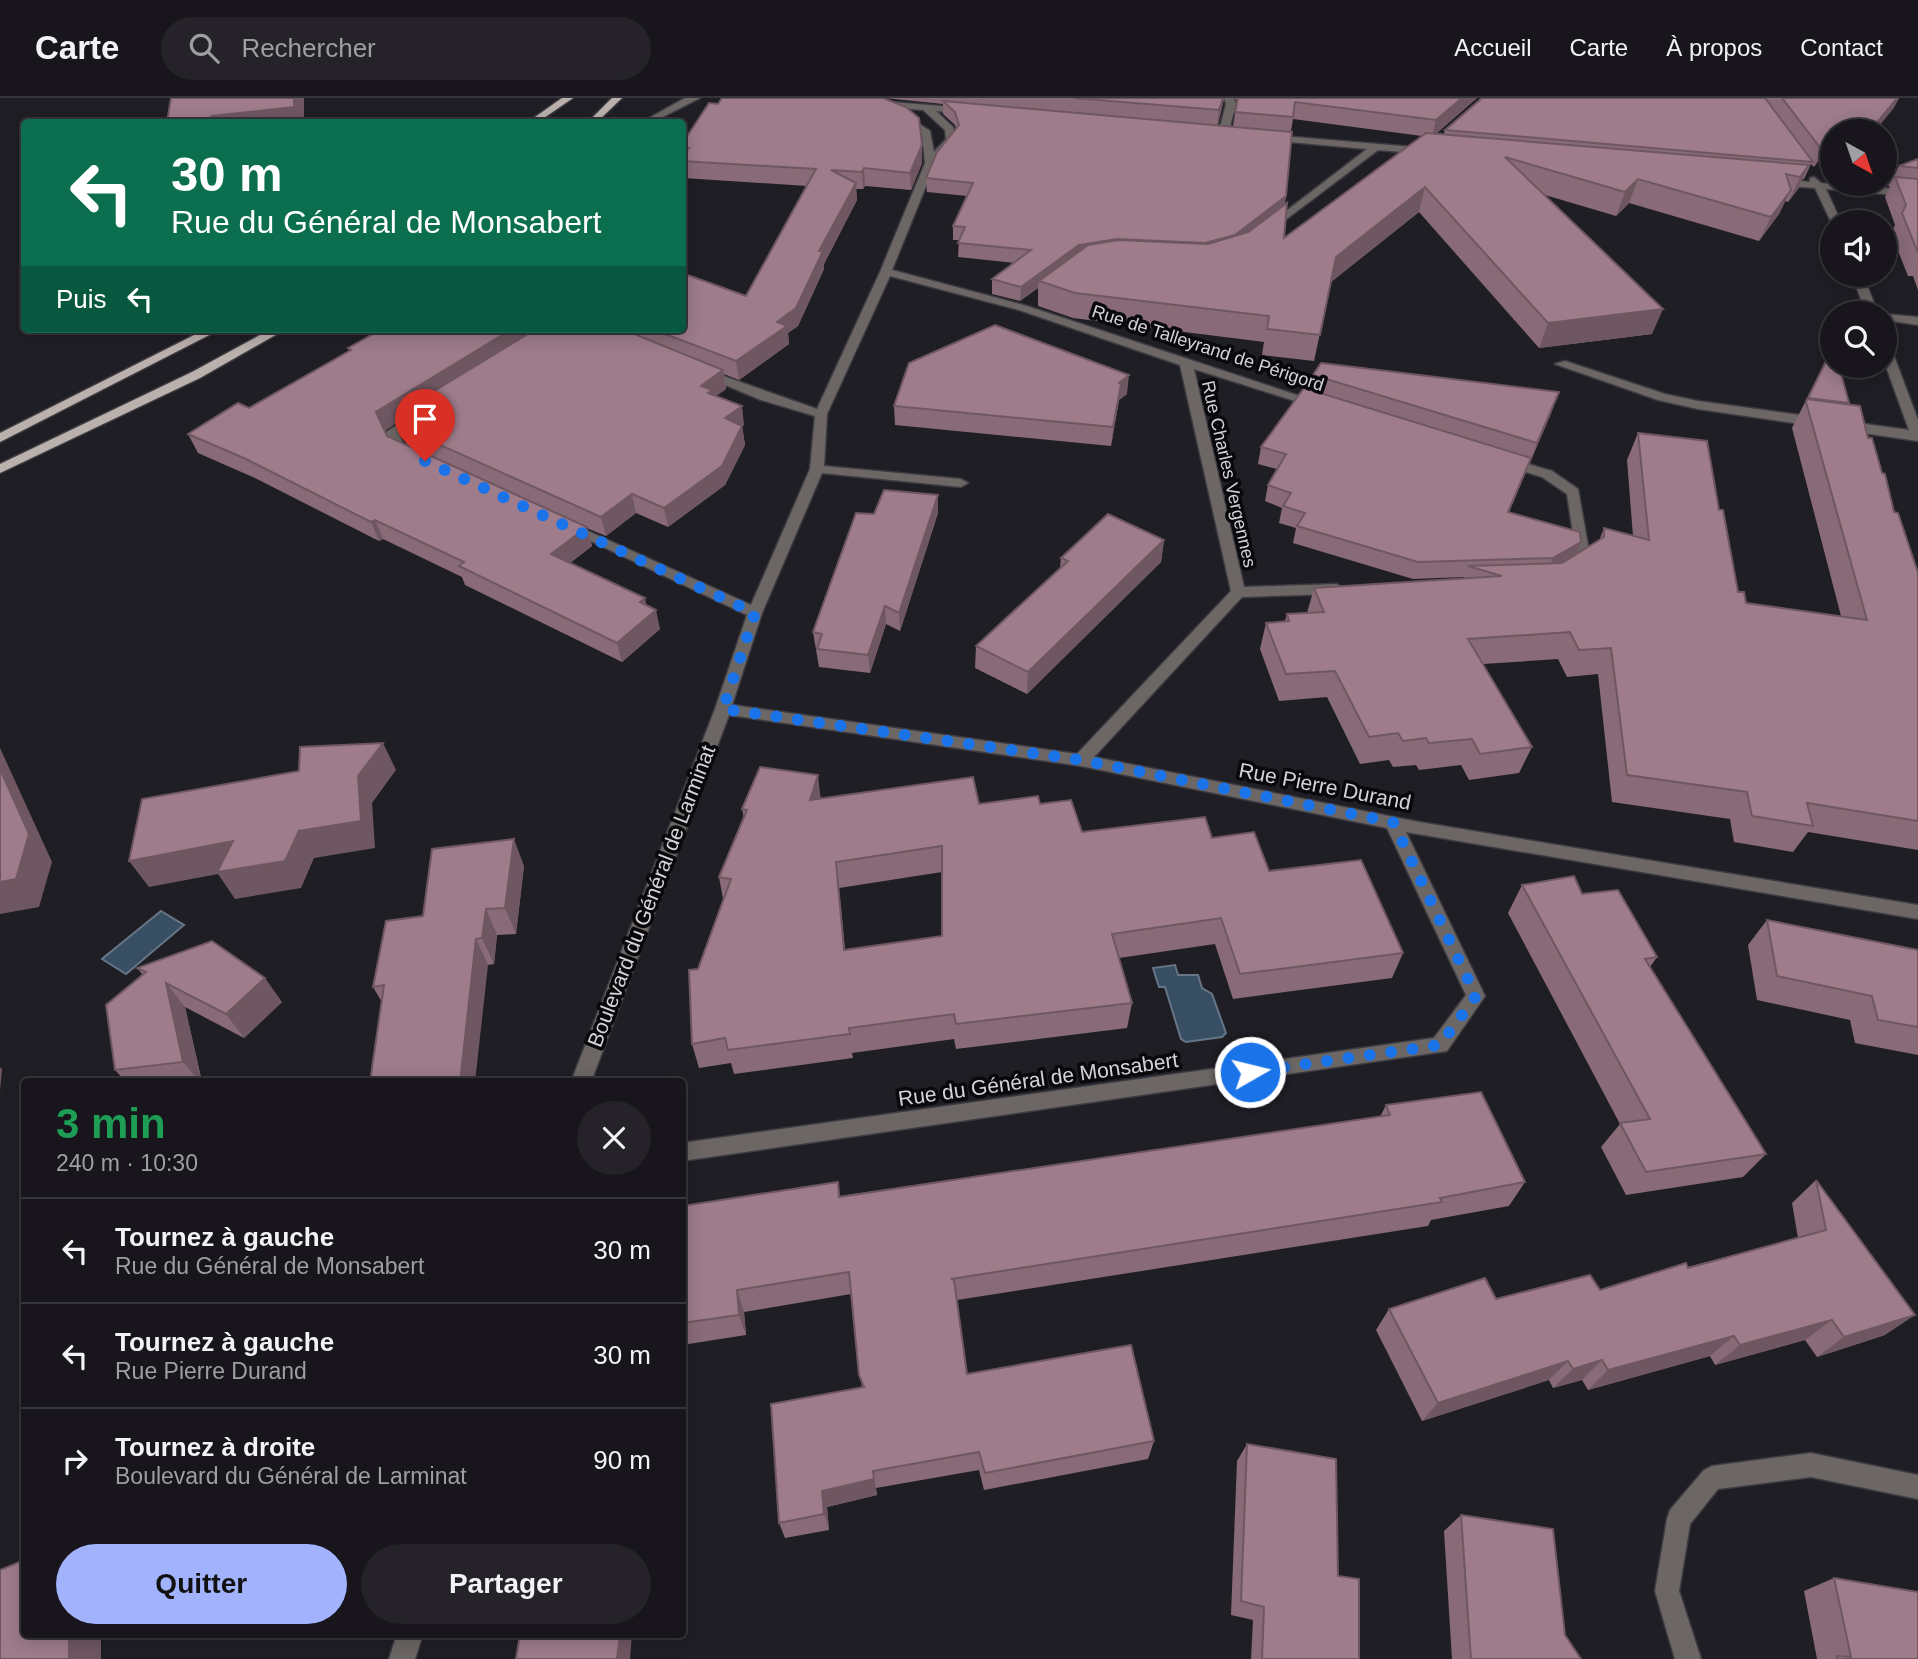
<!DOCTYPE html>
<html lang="fr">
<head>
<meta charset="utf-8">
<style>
  body { margin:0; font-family:Helvetica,sans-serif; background:#252329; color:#f1f3f6; height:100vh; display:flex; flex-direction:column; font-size:26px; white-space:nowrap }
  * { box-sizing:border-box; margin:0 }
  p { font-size:23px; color:#9f9fa3 }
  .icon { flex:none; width:38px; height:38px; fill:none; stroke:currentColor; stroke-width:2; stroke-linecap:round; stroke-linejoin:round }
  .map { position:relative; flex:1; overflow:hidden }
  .sheet { position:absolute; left:21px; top:980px; width:665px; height:560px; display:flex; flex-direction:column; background:#18161c; border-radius:7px; box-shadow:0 4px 18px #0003,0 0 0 2px #36353b }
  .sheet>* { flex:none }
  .top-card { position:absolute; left:21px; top:21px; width:665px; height:214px; border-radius:7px; box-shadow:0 4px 18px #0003,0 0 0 2px #36353b; background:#0b6e4f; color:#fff; overflow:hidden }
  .needle { width:46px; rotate:140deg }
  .fabs { position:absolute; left:1820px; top:21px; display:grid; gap:14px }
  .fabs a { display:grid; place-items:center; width:77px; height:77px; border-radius:50%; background:#18161c; box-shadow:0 4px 18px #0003,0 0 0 2px #36353b; font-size:35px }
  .pin { position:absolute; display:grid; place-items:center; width:60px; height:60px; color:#fff; margin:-72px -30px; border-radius:50% 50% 50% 0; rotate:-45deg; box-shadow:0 0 7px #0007 }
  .pin .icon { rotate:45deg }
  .me { position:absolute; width:77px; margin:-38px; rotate:82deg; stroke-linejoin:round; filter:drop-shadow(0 0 5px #0008) }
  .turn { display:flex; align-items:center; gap:24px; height:147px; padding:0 35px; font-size:32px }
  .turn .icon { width:91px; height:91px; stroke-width:2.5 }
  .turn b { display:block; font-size:49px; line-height:60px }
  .then { display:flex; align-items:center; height:66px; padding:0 35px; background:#0003; gap:14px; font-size:26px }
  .round { display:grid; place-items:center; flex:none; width:74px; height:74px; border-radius:37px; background:#252329 }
  .overview { display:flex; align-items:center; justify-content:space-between; height:119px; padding:0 35px }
  h1 { font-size:42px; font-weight:700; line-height:52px; color:#1e9e55 }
  .action { display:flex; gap:14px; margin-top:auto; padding:14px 35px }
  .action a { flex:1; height:80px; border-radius:42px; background:#a3b2fd; color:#111; font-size:28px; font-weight:700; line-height:80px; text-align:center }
  .action a+a { background:#252329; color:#f1f3f6 }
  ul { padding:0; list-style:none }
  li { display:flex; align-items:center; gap:21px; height:105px; padding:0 35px; border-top:2px solid #36353b }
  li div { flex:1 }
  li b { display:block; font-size:26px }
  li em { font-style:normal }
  header { display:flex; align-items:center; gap:42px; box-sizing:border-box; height:98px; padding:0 35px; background:#18161c; border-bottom:2px solid #36353b }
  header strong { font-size:33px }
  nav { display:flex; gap:38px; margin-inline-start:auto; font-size:24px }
  .search { width:490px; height:63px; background:#252329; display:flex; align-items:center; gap:18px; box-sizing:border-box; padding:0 24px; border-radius:38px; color:#9f9fa3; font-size:26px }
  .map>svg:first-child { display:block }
  .water { fill:#374e63; stroke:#667686; stroke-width:2 }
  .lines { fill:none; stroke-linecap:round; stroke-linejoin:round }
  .minor-casing { stroke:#3d3b42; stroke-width:3 }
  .major-casing { stroke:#3d3b42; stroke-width:3 }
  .minor { fill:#6c6765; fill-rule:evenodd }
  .major { fill:#bab1ad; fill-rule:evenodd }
  .wall { fill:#886b77; fill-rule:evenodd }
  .shaded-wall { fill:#6f5761 }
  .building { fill:#9e7c8a; stroke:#6f5761; stroke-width:2; fill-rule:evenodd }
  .route { stroke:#1a73e8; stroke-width:12; stroke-dasharray:0 21.6 }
  .labels { text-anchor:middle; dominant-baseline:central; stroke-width:7; stroke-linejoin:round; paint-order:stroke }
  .far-street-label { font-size:18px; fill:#d5d3d8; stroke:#09080b }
  .street-label { font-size:21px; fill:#d5d3d8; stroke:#09080b }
</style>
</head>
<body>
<header>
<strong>Carte</strong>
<div class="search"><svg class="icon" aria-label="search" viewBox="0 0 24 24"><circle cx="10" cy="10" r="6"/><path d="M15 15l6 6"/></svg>Rechercher</div>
<nav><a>Accueil</a><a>Carte</a><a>À propos</a><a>Contact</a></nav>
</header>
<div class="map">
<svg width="1918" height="1561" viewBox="0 0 1918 1561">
  <rect width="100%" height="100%" fill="#201e25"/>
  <g class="water">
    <path d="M161,813L184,827L126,876L102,861Z"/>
    <path d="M1175,867L1178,877H1198L1202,890L1212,896L1226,935L1222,939L1186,944L1181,941L1165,889H1159L1153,870Z"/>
  </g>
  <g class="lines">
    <defs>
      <g id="minor">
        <path d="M685,0H700L653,24H642Z"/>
        <path d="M1224,0H1234L1236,6L1228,36L1223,39L1218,36L1226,6Z"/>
        <path d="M879,3L966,10L971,13L966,16L936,13L953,29L956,41L935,66L892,172L1027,208L1327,307L1325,310H1317L1194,271L1244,489L1337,486L1344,491L1337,496L1242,499L1094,659L1419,724L1918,807V821L1406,734L1485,898L1447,953L682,1063V1045L1434,940L1466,897L1387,730L1081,668L729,617L591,984H571L715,611L747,517L563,430L565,427H575L751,507L810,371L815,318L761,302L699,276L709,273L817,311L880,174L925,65L922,36L896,18L904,16L930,33L934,54L946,41L945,32L923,12L876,8L874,6ZM890,178L1019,212L1180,267L1231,493L1077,656L732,607L762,515L822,375L961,389L968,385L961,381L824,368L827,316Z"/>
        <path d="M1269,37L1426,50L1431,53L1426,56L1378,52L1268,135L1264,134V130L1367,51L1266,42L1264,40Z"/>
        <path d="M1814,79L1821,85L1918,93V99L1826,91L1841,124L1832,126L1815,90L1779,87L1774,84L1779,81L1810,84V80Z"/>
        <path d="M1852,177H1863L1878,215H1866Z"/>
        <path d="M1885,216L1918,219V227L1885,222Z"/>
        <path d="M1885,246L1891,250L1918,322V343L1698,311L1658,302L1555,266L1565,263L1665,296L1698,303L1909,332L1885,266Z"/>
        <path d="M419,313L425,317L423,320L399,335L405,350L418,357L411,361L395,355L386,334Z"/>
        <path d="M1505,359L1552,373L1578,391L1591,464L1574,475L1567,470L1577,462L1567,396L1542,379L1500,366V360Z"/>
        <path d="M1811,1355L1918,1377V1401L1811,1379L1718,1391L1690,1426L1679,1493L1701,1561H1675L1655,1493L1667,1421L1670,1412L1704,1372L1712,1368Z"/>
        <path d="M397,1536H423L415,1561H389Z"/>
      </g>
      <g id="major">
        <path d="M562,0H573L538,24H528Z"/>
        <path d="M612,0H622L597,24H588Z"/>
        <path d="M206,231H221L0,344V335Z"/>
        <path d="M271,231H286L200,280L0,375V366L192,274Z"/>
      </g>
    </defs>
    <use href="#minor" class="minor-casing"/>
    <use href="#major" class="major-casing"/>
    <use href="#minor" class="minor"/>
    <use href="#major" class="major"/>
  </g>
  <g class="wall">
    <path d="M722,0H1224L1218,27L1233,28L1237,4L1235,0H1477L1437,35L1444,36L1445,32L1482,0H1899L1893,11L1832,33V55L1826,52L1814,69L1811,66L1804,81H1802L1798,91L1788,104L1785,103L1779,116L1759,143L1629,105L1616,118L1545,97L1652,236L1539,250L1419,114L1331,184L1314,263L1262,257L1264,244L1073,220L1038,208V190L1020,203L992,196V181L1015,165L958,159L959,142H953V128L967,98L927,94L926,80L956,31L955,27L943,16V6L884,0L922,65L911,92L865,88L863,91H856L857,102L824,166V171L798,228L788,235L789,246L739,282L724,276L726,291L716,298L744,327L742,328L745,347L725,387L668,429L636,415L606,438L587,430L592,448L570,465L647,508L660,531L622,564L465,487L462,479L383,441L379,443L255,380L198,355L188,336L249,310L349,253L348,250L382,231H682L746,198L807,88L683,80L682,46L718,6ZM1293,21L1422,38L1284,140L1285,106L1291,33ZM398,324L407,348L387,338L384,333Z"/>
    <path d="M1918,61V192L1913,178H1908L1891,135L1895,127L1885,99L1890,88H1888L1899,68Z"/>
    <path d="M1832,251L1849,305L1848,307L1868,340L1894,414L1918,475V752L1808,734L1793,754L1734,744L1730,721L1612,704L1598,576L1567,579L1558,561L1483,566L1532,649L1519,675L1469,682L1461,667L1419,672L1416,667L1393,669L1389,662L1360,666L1327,599L1279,603L1260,551L1266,525L1285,523L1287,516L1307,515L1314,490L1464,480V479L1413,481L1293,445L1296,430L1279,425L1282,410L1265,403L1268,387L1277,371L1258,366L1261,349L1309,292L1313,277L1552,313L1509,414L1576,456L1599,443L1604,430L1633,438L1627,362L1638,335L1719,412L1738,494L1746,505L1841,518L1792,330Z"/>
    <path d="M1127,296L1119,302L1111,348L895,327L894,308Z"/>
    <path d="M938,397V415L900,533L886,526L870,575L819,569L813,534L874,416Z"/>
    <path d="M1164,442L1161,464L1027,596L975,570L976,548L1060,470L1061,460Z"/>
    <path d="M821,700L979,706H1040L1082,734L1212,740L1403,855L1392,880L1233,901L1215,846L1119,860L1132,905L1127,930L956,951L954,941L852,955L853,960L734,976L731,965L699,970L692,946L698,871L723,801L719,779L744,720L742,711ZM942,774V838L845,852L839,790Z"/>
    <path d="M524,768L516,836L497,837L494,866L488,867L382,904L373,889Z"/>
    <path d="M1522,787L1582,796L1657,859L1650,869L1766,1056L1743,1079L1626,1097L1601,1049L1620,1026L1508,815Z"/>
    <path d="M1767,822L1918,852V957L1855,945L1850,922L1757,902L1748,847Z"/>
    <path d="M137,870L282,904L244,940L185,909L202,984H126L115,972L143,877Z"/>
    <path d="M1386,1007L1525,1084L1509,1108L1431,1122L1428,1128L957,1202L967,1276L1154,1343L1148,1361L984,1392L979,1372L876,1390L877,1397L827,1409L829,1432L785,1440L779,1425L862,1290L851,1196L744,1214L746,1237L682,1247V1108L838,1084L840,1098L1380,1019Z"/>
    <path d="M1816,1082L1885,1237L1817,1259L1805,1242L1715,1267L1710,1258L1588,1292L1582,1282L1553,1290L1549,1282L1422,1323L1376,1232L1389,1211L1600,1192L1798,1140L1792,1105Z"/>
    <path d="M1247,1346L1338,1478L1359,1561H1251L1253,1522L1231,1517L1237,1363Z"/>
    <path d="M1461,1417L1565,1537L1581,1561H1452L1444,1433Z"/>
    <path d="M1834,1480L1918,1561H1817L1804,1493Z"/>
  </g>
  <g class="shaded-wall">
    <path d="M294,0H304V24H205L212,18Z"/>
    <path d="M1223,0H1224L1223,6L1217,29L1219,12Z"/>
    <path d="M1462,0H1477L1432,39L1436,22Z"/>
    <path d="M1897,0H1899L1893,11L1875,33H1870Z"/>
    <path d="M1832,38L1826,52L1814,69L1822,52Z"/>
    <path d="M922,47V65L911,92L910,75Z"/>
    <path d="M1809,67L1798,91L1788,104L1800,79Z"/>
    <path d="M864,70L865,88L863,91L862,74Z"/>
    <path d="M1638,81L1629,105L1616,118L1625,94Z"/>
    <path d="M856,85L857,102L824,166V171L798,228L788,235L789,246L739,282L736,263L777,224L819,153Z"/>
    <path d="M1425,89L1419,114L1331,184L1336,159Z"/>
    <path d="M1791,92L1779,116L1759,143L1771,119Z"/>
    <path d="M1286,98L1284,112L1233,151L1205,145Z"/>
    <path d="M1117,141L1039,183L1038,190L1020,203L1021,189L1079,147Z"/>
    <path d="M1663,211L1652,236L1539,250L1548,225Z"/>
    <path d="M512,231H546L383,333L376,314Z"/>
    <path d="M723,272L726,291L713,300L701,288Z"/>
    <path d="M1129,277L1127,296L1119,302L1111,348L1119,285Z"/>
    <path d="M1559,294L1552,313L1530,364L1537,345Z"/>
    <path d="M742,308L744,327L742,328L745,347L725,387L668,429L664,410L725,320Z"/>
    <path d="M632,396L636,415L606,438L601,419Z"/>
    <path d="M938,397V415L900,533L899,515Z"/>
    <path d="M375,422L383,441L379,443L371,424Z"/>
    <path d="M587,429L592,448L557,475L551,456Z"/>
    <path d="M1164,442L1161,464L1027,596L1028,574Z"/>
    <path d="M1581,444L1574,461L1546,476L1553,460Z"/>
    <path d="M645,500L649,518L656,512L660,531L622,564L617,545L640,504Z"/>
    <path d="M885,508L886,526L870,575L868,557Z"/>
    <path d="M383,645L396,672L372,705L375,750L314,760L301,790L235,801L218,776L149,789L129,763L233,743L299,733L358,678Z"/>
    <path d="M0,650L52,764L39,809L0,816Z"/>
    <path d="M818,677L821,704L810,702Z"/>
    <path d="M514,741L524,768L516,836L505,810Z"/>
    <path d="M486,811L497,837L494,866L482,840Z"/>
    <path d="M476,841L488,867L475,984H460Z"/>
    <path d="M265,880L282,904L244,940L226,916Z"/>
    <path d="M166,885L185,909L202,984H200L183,964Z"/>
    <path d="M0,969L2,971L0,993Z"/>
    <path d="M737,1192L744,1214L746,1237L739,1217Z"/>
    <path d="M1915,1217L1885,1237L1817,1259L1844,1239Z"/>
    <path d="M1832,1222L1805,1242L1715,1267L1740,1247Z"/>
    <path d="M1734,1238L1710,1258L1588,1292L1608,1272Z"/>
    <path d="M1602,1262L1582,1282L1553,1290L1573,1271Z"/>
    <path d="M1568,1263L1549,1282L1422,1323L1438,1305Z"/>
    <path d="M873,1373L877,1397L827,1409L829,1432L824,1416L822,1393Z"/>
    <path d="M69,1536H107L101,1539V1561H69Z"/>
    <path d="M620,1536H632L630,1561H617Z"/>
  </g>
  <g class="building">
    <path d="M171,0H294V9L212,18L205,24H167Z"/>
    <path d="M722,0H883L906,9L919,20L922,47L910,75L864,70L862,74L831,72L856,85L819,153H823L796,210L777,224L787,228L736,263L652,231H682V175L746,198L816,71L682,63V59L689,50H682V46L709,5L718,6Z"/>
    <path d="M1074,0H1223L1219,12Z"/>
    <path d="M1238,0H1462L1436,22L1295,4L1293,19L1235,14Z"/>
    <path d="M1482,0H1765L1813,64L1445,32Z"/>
    <path d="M1782,0H1897L1870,33H1832V38L1822,52Z"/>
    <path d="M943,3L1292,34L1286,98L1235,137L1205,145L1117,141L1079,147L1021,189L992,181L1031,152L958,145L965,129L953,128L973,85L926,80L937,54L959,27L955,14Z"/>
    <path d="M1426,35L1809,67L1800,79L1786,76L1791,92L1771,119L1638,81L1625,94L1505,59L1663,211L1548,225L1425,89L1336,159L1320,237L1267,231L1269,218L1075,195L1039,183L1088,147L1118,142L1208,146L1248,134L1287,105L1284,140Z"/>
    <path d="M1918,61V70L1899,68Z"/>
    <path d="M1895,79L1918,81V155L1902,115L1906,107Z"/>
    <path d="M995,227L1129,277L1119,285L1121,286L1113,329L894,308L909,265Z"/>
    <path d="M382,231H512L376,314L387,338L587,429L551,456L645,500L640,504L656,512L617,545L459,468L464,464L375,422L371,424L246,361L188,336L238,305L249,310L351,252L348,250Z"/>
    <path d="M536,231H622L723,272L701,288L712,292L708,295L742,308L725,320L742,328L722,368L664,410L632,396L601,419L400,329L395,317Z"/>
    <path d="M1832,251V268H1839L1849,305L1808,300Z"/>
    <path d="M1321,265L1559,294L1537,345L1313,277Z"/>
    <path d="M1304,290L1531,360L1508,414L1580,434L1581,444L1553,460L1418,464L1297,428L1305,415L1283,408L1291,395L1268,387L1286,356L1261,349Z"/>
    <path d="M1807,301L1860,308L1868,340H1872L1882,375L1885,376L1894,414L1898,415L1918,475V723L1807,705L1813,728L1752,718L1747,694L1627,677L1611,550L1579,552L1570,534L1468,541L1532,649L1480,656L1472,641L1429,645L1426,640L1403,643L1398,635L1369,639L1335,573L1286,576L1266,525L1289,523L1287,516L1324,514L1314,490L1502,478L1468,468L1562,465L1604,439V430L1649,442L1638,335L1707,343L1719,412H1723L1738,494H1744L1746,505L1867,522L1806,304Z"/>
    <path d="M884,392L938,397L899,515L885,508L868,557L817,551L822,536L813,534L856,415L874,416Z"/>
    <path d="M1108,416L1164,442L1028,574L976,548L1068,463L1061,460Z"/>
    <path d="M383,645L358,678L361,723L299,733L285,763L217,774L233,743L129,763L142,701L299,673L300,649Z"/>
    <path d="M760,669L818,677L810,702L973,679L979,706L1038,698L1040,706L1071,702L1082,734L1205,719L1212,740L1254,734L1269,773L1361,762L1403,855L1240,876L1221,820L1112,836L1132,905L956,926L954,916L849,930L850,936L728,952L725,940L692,946L689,872L698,871L731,781L719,779L747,712L742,711ZM942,748V838L844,852L836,764Z"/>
    <path d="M0,671L29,736L16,781L0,784Z"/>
    <path d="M514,741L505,810L486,811L482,840L476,841L460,984H370L384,887L373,889L386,823L423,818L432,751Z"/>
    <path d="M1574,778L1582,796L1618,792L1657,859L1645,861L1766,1056L1646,1074L1620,1025L1650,1021L1522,787Z"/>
    <path d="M1767,822L1918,852V929L1878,922L1872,898L1777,878Z"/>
    <path d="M212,843L265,880L226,916L166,885L183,964L115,972L106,907L146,874L137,870Z"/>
    <path d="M1481,994L1525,1084L1440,1100L1442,1104L951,1181L954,1182L967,1276L1131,1247L1154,1343L985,1375L979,1354L873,1373L874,1381L822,1393L824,1416L779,1425L771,1306L864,1289L859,1277L849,1174L737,1192L739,1217L682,1225V1108L838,1084L839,1099L1390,1017L1386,1007Z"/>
    <path d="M1816,1082L1915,1217L1844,1239L1832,1222L1740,1247L1734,1238L1608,1272L1602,1262L1573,1271L1568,1263L1438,1305L1389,1211L1485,1180L1496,1201L1590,1177L1600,1192L1686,1165L1688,1170L1826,1132Z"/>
    <path d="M1247,1346L1336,1361L1338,1478L1359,1481V1561H1262L1264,1509L1241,1503Z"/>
    <path d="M1461,1417L1553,1431L1565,1537L1581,1561H1471Z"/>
    <path d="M24,1462V1536H69V1561H0V1472Z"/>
    <path d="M1834,1480L1918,1494V1561H1837V1558L1851,1559Z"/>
    <path d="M520,1536H620L617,1561H516Z"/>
  </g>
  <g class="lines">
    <path class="route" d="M425,363L755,515L723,611L1081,662L1393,724L1476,898L1440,947L1250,974"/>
  </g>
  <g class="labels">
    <g class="far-street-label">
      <text transform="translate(1208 250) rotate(18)">Rue de Talleyrand de Périgord</text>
      <text transform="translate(1229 376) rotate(77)">Rue Charles Vergennes</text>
    </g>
    <g class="street-label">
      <text transform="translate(1325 688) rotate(11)">Rue Pierre Durand</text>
      <text transform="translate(651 798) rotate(-69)">Boulevard du Général de Larminat</text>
      <text transform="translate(1038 981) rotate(-8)">Rue du Général de Monsabert</text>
    </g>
  </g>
</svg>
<div class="fabs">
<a><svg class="needle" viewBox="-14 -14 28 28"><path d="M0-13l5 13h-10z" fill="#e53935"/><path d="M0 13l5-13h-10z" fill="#9f9fa3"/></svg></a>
<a><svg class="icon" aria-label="sound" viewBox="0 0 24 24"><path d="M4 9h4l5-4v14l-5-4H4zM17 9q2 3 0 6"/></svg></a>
<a><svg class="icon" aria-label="search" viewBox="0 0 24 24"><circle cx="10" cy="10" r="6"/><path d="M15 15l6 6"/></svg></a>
</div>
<div class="pin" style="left:425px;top:363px;background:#d93025"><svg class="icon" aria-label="arrive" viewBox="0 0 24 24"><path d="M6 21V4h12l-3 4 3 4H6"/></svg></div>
<svg class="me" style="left:1250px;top:974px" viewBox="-20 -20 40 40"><circle r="17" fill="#1a73e8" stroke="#fff" stroke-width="3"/><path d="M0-11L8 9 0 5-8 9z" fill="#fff"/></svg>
<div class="top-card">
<div class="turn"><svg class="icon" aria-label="left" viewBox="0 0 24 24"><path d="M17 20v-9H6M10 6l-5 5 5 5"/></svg><div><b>30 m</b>Rue du Général de Monsabert</div></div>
<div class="then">Puis<svg class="icon" aria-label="left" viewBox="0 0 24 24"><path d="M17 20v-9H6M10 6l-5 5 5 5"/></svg></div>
</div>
<section class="sheet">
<div class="overview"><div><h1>3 min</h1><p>240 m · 10:30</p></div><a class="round"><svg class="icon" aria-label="close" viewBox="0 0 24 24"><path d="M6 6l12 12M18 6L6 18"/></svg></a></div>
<ul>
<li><svg class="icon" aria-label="left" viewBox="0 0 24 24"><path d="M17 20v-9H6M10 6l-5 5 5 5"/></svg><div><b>Tournez à gauche</b><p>Rue du Général de Monsabert</p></div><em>30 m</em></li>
<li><svg class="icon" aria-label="left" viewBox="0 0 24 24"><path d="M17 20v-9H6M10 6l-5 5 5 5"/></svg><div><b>Tournez à gauche</b><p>Rue Pierre Durand</p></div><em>30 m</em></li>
<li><svg class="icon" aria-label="right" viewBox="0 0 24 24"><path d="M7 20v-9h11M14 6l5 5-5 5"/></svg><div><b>Tournez à droite</b><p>Boulevard du Général de Larminat</p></div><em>90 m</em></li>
</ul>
<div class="action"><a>Quitter</a><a>Partager</a></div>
</section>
</div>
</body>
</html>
